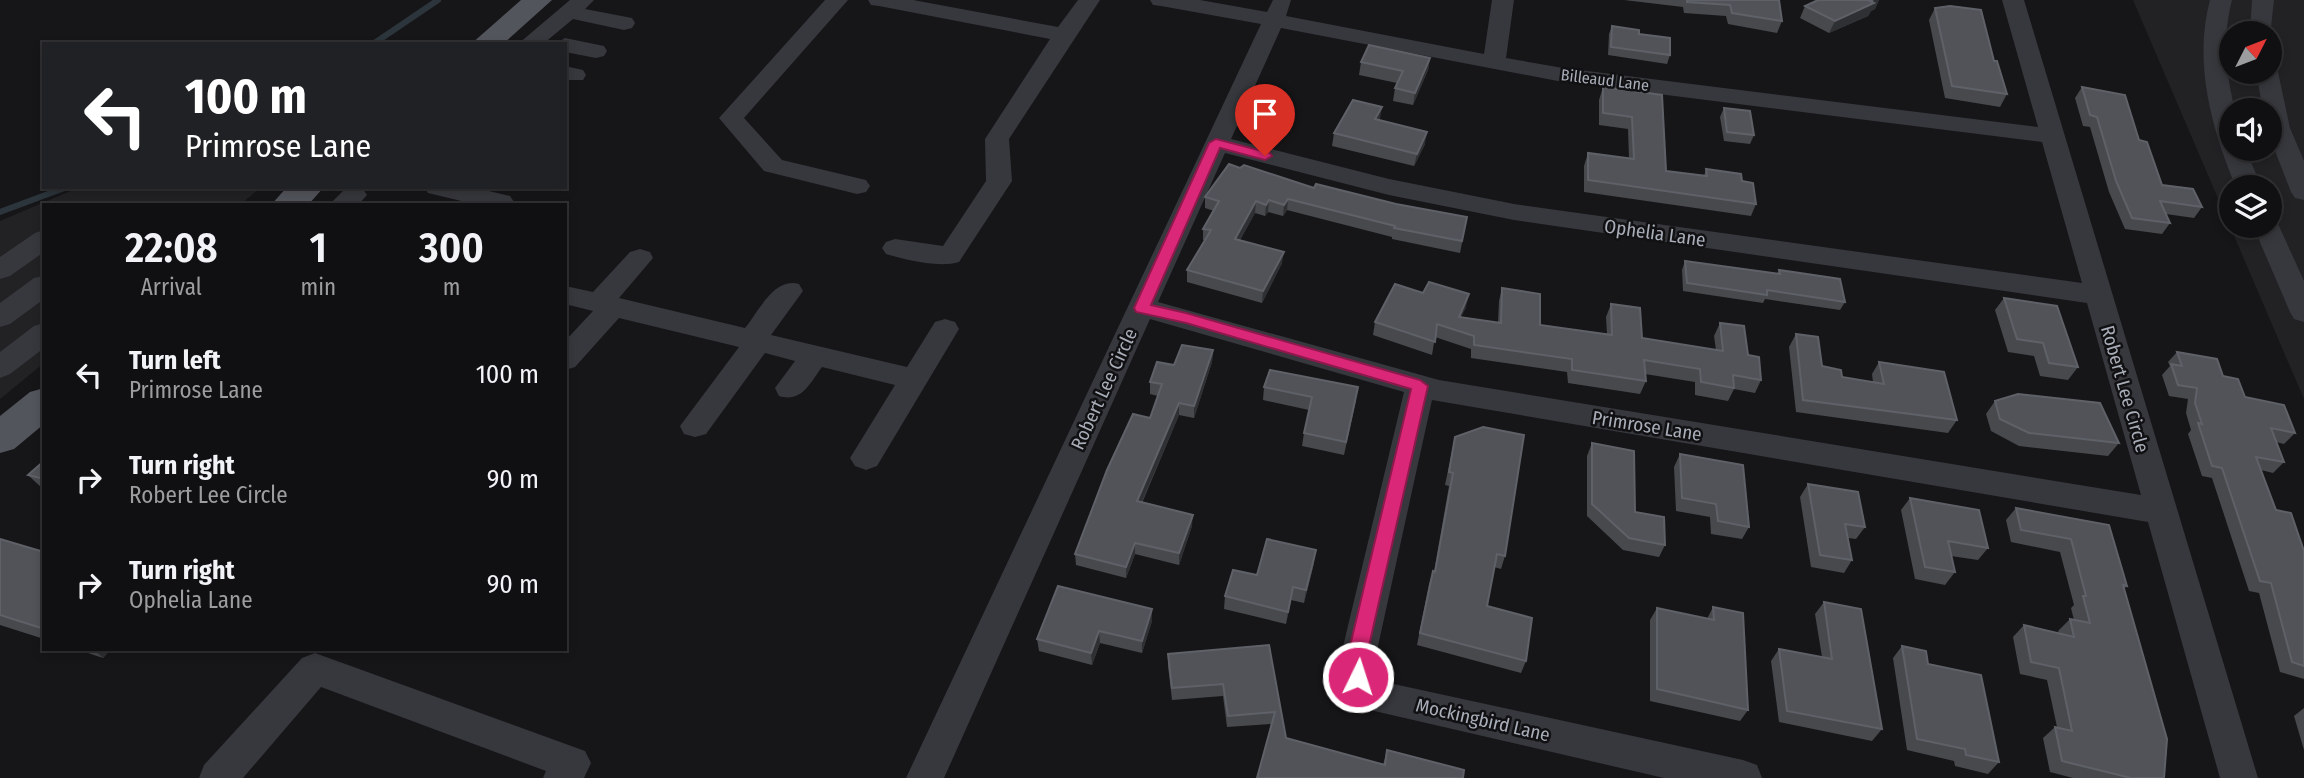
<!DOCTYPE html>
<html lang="en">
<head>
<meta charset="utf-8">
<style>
  body { margin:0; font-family:"Fira Sans Condensed",sans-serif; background:#19191b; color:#f1f3f6; height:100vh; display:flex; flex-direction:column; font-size:26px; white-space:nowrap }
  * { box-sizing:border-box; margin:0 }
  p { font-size:23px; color:#9c9d9f }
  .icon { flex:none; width:38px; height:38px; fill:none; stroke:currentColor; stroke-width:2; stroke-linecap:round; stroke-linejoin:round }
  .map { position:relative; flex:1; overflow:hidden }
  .side { position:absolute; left:42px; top:203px; width:525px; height:448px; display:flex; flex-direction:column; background:#101012; border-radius:0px; box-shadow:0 4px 10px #0003,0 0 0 2px #303032 }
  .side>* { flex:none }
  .banner { position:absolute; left:42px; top:42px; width:525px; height:147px; border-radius:0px; box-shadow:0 4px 10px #0003,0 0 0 2px #303032; background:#202124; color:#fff; overflow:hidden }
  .needle { width:46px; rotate:48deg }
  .buttons { position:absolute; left:2219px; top:21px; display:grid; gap:14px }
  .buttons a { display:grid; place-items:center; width:63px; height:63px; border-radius:50%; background:#101012; box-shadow:0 4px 10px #0003,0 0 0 2px #303032; font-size:35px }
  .pin { position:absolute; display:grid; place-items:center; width:60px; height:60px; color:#fff; margin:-72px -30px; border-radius:50% 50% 50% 0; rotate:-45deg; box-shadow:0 0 7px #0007 }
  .pin .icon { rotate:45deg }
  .me { position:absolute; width:77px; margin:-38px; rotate:4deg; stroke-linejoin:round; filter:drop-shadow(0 0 5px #0008) }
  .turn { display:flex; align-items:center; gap:24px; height:147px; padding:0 28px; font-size:32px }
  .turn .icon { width:91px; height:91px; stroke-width:2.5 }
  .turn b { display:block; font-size:49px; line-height:60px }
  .eta { display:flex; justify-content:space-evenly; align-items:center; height:119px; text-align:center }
  .eta b { font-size:42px; font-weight:600; line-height:49px }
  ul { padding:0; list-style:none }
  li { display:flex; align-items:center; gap:21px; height:105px; padding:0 28px }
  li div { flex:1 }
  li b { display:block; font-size:26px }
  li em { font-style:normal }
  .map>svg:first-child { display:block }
  .built { fill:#222225; fill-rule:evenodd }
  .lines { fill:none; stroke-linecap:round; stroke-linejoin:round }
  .stream { stroke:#2c353c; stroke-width:6 }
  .minor { fill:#37383d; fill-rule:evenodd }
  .major { fill:#53555c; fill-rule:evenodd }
  .wall { fill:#47494d }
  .shaded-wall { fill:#2f3033 }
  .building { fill:#525359; stroke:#5f6168; stroke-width:2 }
  .route { fill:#db2777; stroke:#8e194d; stroke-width:2 }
  .labels { text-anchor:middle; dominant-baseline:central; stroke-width:5; stroke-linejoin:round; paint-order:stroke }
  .far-street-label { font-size:16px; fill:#a8adb8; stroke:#111113 }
  .street-label { font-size:19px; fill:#a8adb8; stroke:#111113 }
</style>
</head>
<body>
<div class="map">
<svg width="2304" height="778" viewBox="0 0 2304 778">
  <rect width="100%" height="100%" fill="#161618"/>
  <g class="built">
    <path d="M2133,0H2304V399ZM2231,33H2270V72H2231ZM2231,110H2270V149H2231ZM2231,187H2270V226H2231Z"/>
    <path d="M80,187H261L240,205H44V363L0,399V221Z"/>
  </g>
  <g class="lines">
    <g class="stream">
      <path d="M373,44L438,0"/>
      <path d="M0,212L67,187"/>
    </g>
    <g class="minor">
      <path d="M570,0H594L585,9L632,18L635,23L632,28L624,30L573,19L543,44H518Z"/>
      <path d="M825,0H848L744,118L782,160L866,180L870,186L866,192L857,194L764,171L719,118Z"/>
      <path d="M868,0H913L1058,27L1078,0H1100L1009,139L1012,181L959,262C938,268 907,260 886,254L882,248L886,242L895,239L943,246L986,181L985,139L1050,39L879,6L871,5Z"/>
      <path d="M1150,0H1200L1267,12L1273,0H1291L1286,16L1484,54L1492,0H1514L1506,58L1563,68L2038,127L2002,0H2024L2258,778H2220L2148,522L1432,400L1378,646V673L1389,683L1743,760L1757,765L1762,778H1664L1370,710C1349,698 1340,679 1341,655L1404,392L1150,319L944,778H906L1261,24L1161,6L1153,5ZM1281,28L1563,82L2042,142L2082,283L1514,204L1389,179L1231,139ZM1225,153L1389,195L1514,220L2087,303L2141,495L1439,380L1158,302Z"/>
      <path d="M2210,0H2232C2222,38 2226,73 2235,110H2231V149H2245L2262,187H2236C2212,130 2193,63 2210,0Z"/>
      <path d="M2252,0H2274L2270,36V33H2250Z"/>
      <path d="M565,38L604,46L607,51L604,56L596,58L565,52V44H555Z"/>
      <path d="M565,66L583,70L586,75L583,80H565Z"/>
      <path d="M2270,66L2278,72L2290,128L2304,161V200L2295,198L2291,192L2270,138V110H2263L2256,72H2270Z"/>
      <path d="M353,187L363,189L367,195L358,205H329L345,189Z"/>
      <path d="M424,187H472L510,196L514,202L512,205H478L428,193Z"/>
      <path d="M2270,219L2275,220L2279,226L2304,281V322L2294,319L2290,312L2253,226H2270Z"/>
      <path d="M44,230V252L10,276L0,279V257L35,233Z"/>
      <path d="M640,249L650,252L653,258L619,298L745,328C759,311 774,277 799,284L803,291L771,335L907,367L935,322L945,319L955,322L959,329L877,466L866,470L855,466L850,458L895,385L822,367C810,383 802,403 779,396L775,388L795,361L765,353L706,434L695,437L684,434L680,426L739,347L619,318L575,367L565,370V341L593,311L565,304V286L593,292L630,252Z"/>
      <path d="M44,276V299L10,324L0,327V303L34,278Z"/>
      <path d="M44,323V348L10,374L0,378V352L34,326Z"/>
      <path d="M315,653L585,751L591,763L584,778H543L546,771L321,687L243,778H199L204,765L302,658Z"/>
    </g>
    <g class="major">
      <path d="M521,0H552L503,44H471Z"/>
      <path d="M287,187H324L308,205H271Z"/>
      <path d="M44,388V424L14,449L0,453V416L30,392Z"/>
    </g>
  </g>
  <g class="wall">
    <path d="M1624,0H1779L1782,21L1777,33L1728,24L1726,16L1684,13L1683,7Z"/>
    <path d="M1818,0H1879L1875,9L1871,11L1868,16L1829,33L1800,18L1805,6Z"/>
    <path d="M1935,8L2007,94L2000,107L1945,98L1929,20Z"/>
    <path d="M1612,26L1670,55L1667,64L1608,55L1609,34Z"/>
    <path d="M1430,58L1428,70L1413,105L1393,101L1395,88L1397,83L1359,75L1361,62Z"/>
    <path d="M1603,87L1662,95L1666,171L1704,176L1706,169L1742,181L1756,204L1751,216L1584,192V166L1588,153L1629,159L1628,129L1599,125V100Z"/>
    <path d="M2082,87L2139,140L2162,185L2202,207L2194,218L2166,214L2170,223L2162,234L2125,229L2109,192L2090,127L2083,126L2075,98Z"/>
    <path d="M1724,108L1754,135L1750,144L1724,141L1720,117Z"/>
    <path d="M1379,120L1425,144L1414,166L1332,146L1334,133Z"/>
    <path d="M1314,188L1467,217L1460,253L1392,239V237L1287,210L1283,216L1268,212L1265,216L1255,213L1240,240L1282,263L1262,303L1187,282V270L1205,240H1203V229L1214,211L1205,208V197Z"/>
    <path d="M1685,261L1777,274L1779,270L1845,302L1840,310L1765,299L1763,303L1683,291L1682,270Z"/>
    <path d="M1502,288L1540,325L1607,334L1606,317L1611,304L1642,338L1716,350L1714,336L1720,323L1748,355L1761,380L1755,393L1734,389L1728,401L1695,395V382L1645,374L1646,381L1640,394L1568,383L1567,372L1471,358V349L1435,337L1432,355L1373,335L1375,322L1466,307L1461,317L1498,323L1499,301Z"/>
    <path d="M2004,298L2078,367L2068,380L2040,376L2034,356L2008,352L1995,310Z"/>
    <path d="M1796,334L1822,366L1842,377L1873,382L1872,374L1879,362L1957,420L1948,433L1796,412L1789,347Z"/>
    <path d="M1213,350L1212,362L1194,418L1179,415L1142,503L1192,526L1179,565L1135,554L1126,578L1076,565L1075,554L1150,418L1158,396L1150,394V382Z"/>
    <path d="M2177,352L2223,376L2245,397L2295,433L2284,444L2276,442L2284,462L2273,473L2261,470L2276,510L2304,551V679L2280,672L2259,593L2249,591L2212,478L2202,476L2188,434L2191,430L2186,413L2188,399L2169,396L2162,375L2170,366L2168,362Z"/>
    <path d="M1264,387L1356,400L1344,455L1302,446L1304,433L1309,410L1263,400Z"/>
    <path d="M1995,401L2119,443L2108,456L2019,446L1991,431L1986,414Z"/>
    <path d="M1455,437L1505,556L1501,569L1494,567L1487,606L1526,661L1521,673L1417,645L1429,584L1433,571L1434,572L1449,486L1445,485Z"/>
    <path d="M1592,443L1635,512L1665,545L1659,557L1623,550L1587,516V456Z"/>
    <path d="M1680,454L1749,527L1742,539L1711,534L1710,517L1676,511L1674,467Z"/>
    <path d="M44,461V490L28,475Z"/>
    <path d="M1808,484L1865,527L1856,539L1848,538L1852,560L1844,573L1811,567L1800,497Z"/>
    <path d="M1910,498L1988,548L1978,560L1951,556L1955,572L1945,585L1915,579L1901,510Z"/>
    <path d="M2016,508L2109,525L2127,586L2124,589L2164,778H2073L2050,772L2043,738L2055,727H2057L2047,680L2020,674L2013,637L2024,625L2059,633L2058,631L2070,619L2074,620L2071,608L2074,605L2060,552L2011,542L2006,520Z"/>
    <path d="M0,539L44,552V639L0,625Z"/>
    <path d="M1314,563L1304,603L1291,600L1286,624L1224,609L1225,596L1257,575Z"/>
    <path d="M1824,602L1882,729L1872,741L1779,722L1771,661L1779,649L1822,657L1815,614Z"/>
    <path d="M1713,607L1748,710L1740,721L1650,701V620L1657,608L1707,619Z"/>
    <path d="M1152,621L1142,653L1100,643L1092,665L1039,651L1037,639Z"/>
    <path d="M1269,645L1286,738L1383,765L1387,750L1464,770L1257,778L1271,724L1227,727L1223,696L1172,700L1168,666V654Z"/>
    <path d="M1902,646L1928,664L1999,762L1988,774L1955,766L1954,761L1907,750L1893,658Z"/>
    <path d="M76,649H111L103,658Z"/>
    <path d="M2304,708V750L2294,716Z"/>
  </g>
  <g class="shaded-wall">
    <path d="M1873,0H1879L1875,9L1871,11L1868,16L1829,33L1835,21Z"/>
    <path d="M1430,58L1428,70L1413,105L1415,93Z"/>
    <path d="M1382,107L1380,119L1373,132L1375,119Z"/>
    <path d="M1427,132L1425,144L1414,166L1417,154Z"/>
    <path d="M1288,199L1287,210L1283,216L1284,205Z"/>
    <path d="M1269,200L1268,212L1265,216L1266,205Z"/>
    <path d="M1256,201L1255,213L1234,250L1235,239Z"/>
    <path d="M1284,252L1282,263L1262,303L1263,291Z"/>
    <path d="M1469,294L1466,307L1455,330L1459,317Z"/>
    <path d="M1213,350L1212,362L1194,418V406Z"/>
    <path d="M1179,403V415L1137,513V501Z"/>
    <path d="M1193,515L1192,526L1179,565V553Z"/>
    <path d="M1135,543V554L1126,578V567Z"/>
    <path d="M1316,550L1314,563L1304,603L1306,590Z"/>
    <path d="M1293,587L1291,600L1286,624L1288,612Z"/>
    <path d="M1152,609V621L1142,653V641Z"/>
    <path d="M1099,631L1100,643L1092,665L1091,653Z"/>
    <path d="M93,649H111L103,658Z"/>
  </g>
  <g class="building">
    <path d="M1687,0H1779L1782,21L1732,13L1730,5L1687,2Z"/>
    <path d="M1818,0H1873L1870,1L1874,3L1835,21L1805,6Z"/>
    <path d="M1950,6L1981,10L1994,61H1997L2007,94L1952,86L1935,8Z"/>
    <path d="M1612,26L1639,30V34L1670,38V55L1611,47Z"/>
    <path d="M1369,45L1430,58L1415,93L1395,88L1403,71L1361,62Z"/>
    <path d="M1603,87L1662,95L1666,171L1707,176L1706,169L1741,174L1742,181L1753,183L1756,204L1588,180V153L1634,159L1632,117L1603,113Z"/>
    <path d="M2082,87L2125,95L2139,140L2147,142L2162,185L2193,189L2202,207L2160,201L2170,223L2132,218L2116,181L2097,117L2090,115Z"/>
    <path d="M1353,100L1382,107L1375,119L1427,132L1417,154L1334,133Z"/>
    <path d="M1724,108L1750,111L1754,135L1727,132Z"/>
    <path d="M1229,164L1240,168L1244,165L1314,188L1316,184L1396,204L1467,217L1462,241L1394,228L1395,226L1288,199L1284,205L1269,200L1266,205L1256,201L1235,239L1284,252L1263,291L1187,270L1211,230L1203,229L1219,201L1205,197Z"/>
    <path d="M1685,261L1780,274L1779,270L1840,279L1845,302L1767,290V295L1687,283Z"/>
    <path d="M1429,282L1469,294L1459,317L1501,323L1502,288L1540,294V325L1612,335L1611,304L1640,308L1642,338L1723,351L1720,323L1744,326L1748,355L1759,357L1761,380L1733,375L1734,388L1701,382L1700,369L1644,360L1646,381L1572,370V359L1474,345V336L1437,324L1435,342L1375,322L1395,284L1423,293Z"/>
    <path d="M2004,298L2057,306L2078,367L2049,363L2043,343L2017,339Z"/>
    <path d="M1796,334L1818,337L1822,366L1841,370L1842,377L1884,384L1879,362L1944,372L1957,420L1803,400Z"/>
    <path d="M1182,345L1213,350L1194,406L1179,403L1137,501L1193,515L1179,553L1135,543L1126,567L1075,554L1107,470L1133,414L1150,418L1162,384L1150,382L1157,362L1174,365Z"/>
    <path d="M2177,352L2217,359L2223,376L2238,379L2245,397L2284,405L2295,433L2271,428L2284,462L2256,457L2276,510L2291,513L2304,551V666L2292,662L2271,583L2260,581L2222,468L2212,466L2198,423L2202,424L2195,403L2197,388L2178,385L2171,364L2182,366Z"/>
    <path d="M1270,370L1358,387L1346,442L1304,433L1312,397L1264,387Z"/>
    <path d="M2018,394L2100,403L2119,443L2029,433L2000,419L1995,401Z"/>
    <path d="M1483,427L1524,435L1505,556L1497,554L1487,606L1532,618L1526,661L1420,633L1433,571L1435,572L1453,473L1449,472L1455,437Z"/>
    <path d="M1592,443L1634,451L1635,512L1664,517L1665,545L1629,538L1592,504Z"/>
    <path d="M1680,454L1743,465L1749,527L1718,521L1716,504L1682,498Z"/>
    <path d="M44,461V479L28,475Z"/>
    <path d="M1808,484L1858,492L1865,527L1845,524L1852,560L1820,555Z"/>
    <path d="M1910,498L1979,510L1988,548L1948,541L1955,572L1925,567Z"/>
    <path d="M2016,508L2109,525L2127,586L2123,585L2167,739L2164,778H2131L2062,761L2055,727L2072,731L2059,668L2031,662L2024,625L2074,637L2070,619L2090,623L2083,596H2086L2071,539L2021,530Z"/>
    <path d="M0,539L44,552V629L0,615Z"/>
    <path d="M1267,539L1316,550L1306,590L1293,587L1288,612L1225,596L1233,570L1257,575Z"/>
    <path d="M1058,586L1152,609L1142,641L1099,631L1091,653L1037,639Z"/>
    <path d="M1824,602L1861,609L1882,729L1787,711L1779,649L1832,659Z"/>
    <path d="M1713,607L1743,613L1748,710L1657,689V608L1714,620Z"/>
    <path d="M1269,645L1286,738L1385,765L1387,750L1464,770L1463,778H1257L1275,712L1228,716L1223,684L1172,688L1168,654Z"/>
    <path d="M1902,646L1926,651L1928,664L1981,675L1999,762L1966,755L1965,749L1917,739Z"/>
  </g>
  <path class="route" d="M1216,139L1270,153L1272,156L1265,160L1220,148L1151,305L1186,313L1420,380L1428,386L1369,646C1367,657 1370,673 1365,683L1358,685L1351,683C1345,670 1348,659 1350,646L1411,389L1186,323L1136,312L1134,308L1209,143Z"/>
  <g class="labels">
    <g class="far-street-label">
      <text transform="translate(1605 80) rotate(7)">Billeaud Lane</text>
    </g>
    <g class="street-label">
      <text transform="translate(1655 233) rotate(8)">Ophelia Lane</text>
      <text transform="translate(1104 389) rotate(-65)">Robert Lee Circle</text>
      <text transform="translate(2125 389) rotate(74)">Robert Lee Circle</text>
      <text transform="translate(1647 426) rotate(9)">Primrose Lane</text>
      <text transform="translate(1483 720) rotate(13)">Mockingbird Lane</text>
    </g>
  </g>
</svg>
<div class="buttons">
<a><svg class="needle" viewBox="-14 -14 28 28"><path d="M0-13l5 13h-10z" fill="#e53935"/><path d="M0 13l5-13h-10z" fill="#9c9d9f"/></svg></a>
<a><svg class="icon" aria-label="sound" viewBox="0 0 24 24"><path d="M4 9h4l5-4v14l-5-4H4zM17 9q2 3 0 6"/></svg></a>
<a><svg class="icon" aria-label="layers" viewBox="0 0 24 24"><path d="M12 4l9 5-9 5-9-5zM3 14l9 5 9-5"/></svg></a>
</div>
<div class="pin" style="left:1265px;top:156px;background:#d93025"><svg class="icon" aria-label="arrive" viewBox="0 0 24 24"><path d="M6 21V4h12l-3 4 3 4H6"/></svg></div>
<svg class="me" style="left:1358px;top:677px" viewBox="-20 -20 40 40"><circle r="17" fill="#db2777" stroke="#fff" stroke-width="3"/><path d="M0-11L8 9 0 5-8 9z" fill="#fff"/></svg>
<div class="banner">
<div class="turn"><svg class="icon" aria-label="left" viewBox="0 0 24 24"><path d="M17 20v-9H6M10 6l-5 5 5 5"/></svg><div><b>100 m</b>Primrose Lane</div></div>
</div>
<section class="side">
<div class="eta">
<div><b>22:08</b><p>Arrival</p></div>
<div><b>1</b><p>min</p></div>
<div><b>300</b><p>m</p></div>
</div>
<ul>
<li><svg class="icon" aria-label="left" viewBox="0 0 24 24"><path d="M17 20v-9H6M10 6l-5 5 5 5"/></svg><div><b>Turn left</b><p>Primrose Lane</p></div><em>100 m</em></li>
<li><svg class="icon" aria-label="right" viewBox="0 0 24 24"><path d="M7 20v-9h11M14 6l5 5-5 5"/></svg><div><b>Turn right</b><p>Robert Lee Circle</p></div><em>90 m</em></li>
<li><svg class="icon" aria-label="right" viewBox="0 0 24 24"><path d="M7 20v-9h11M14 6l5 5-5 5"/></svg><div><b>Turn right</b><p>Ophelia Lane</p></div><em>90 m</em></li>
</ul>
</section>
</div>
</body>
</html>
